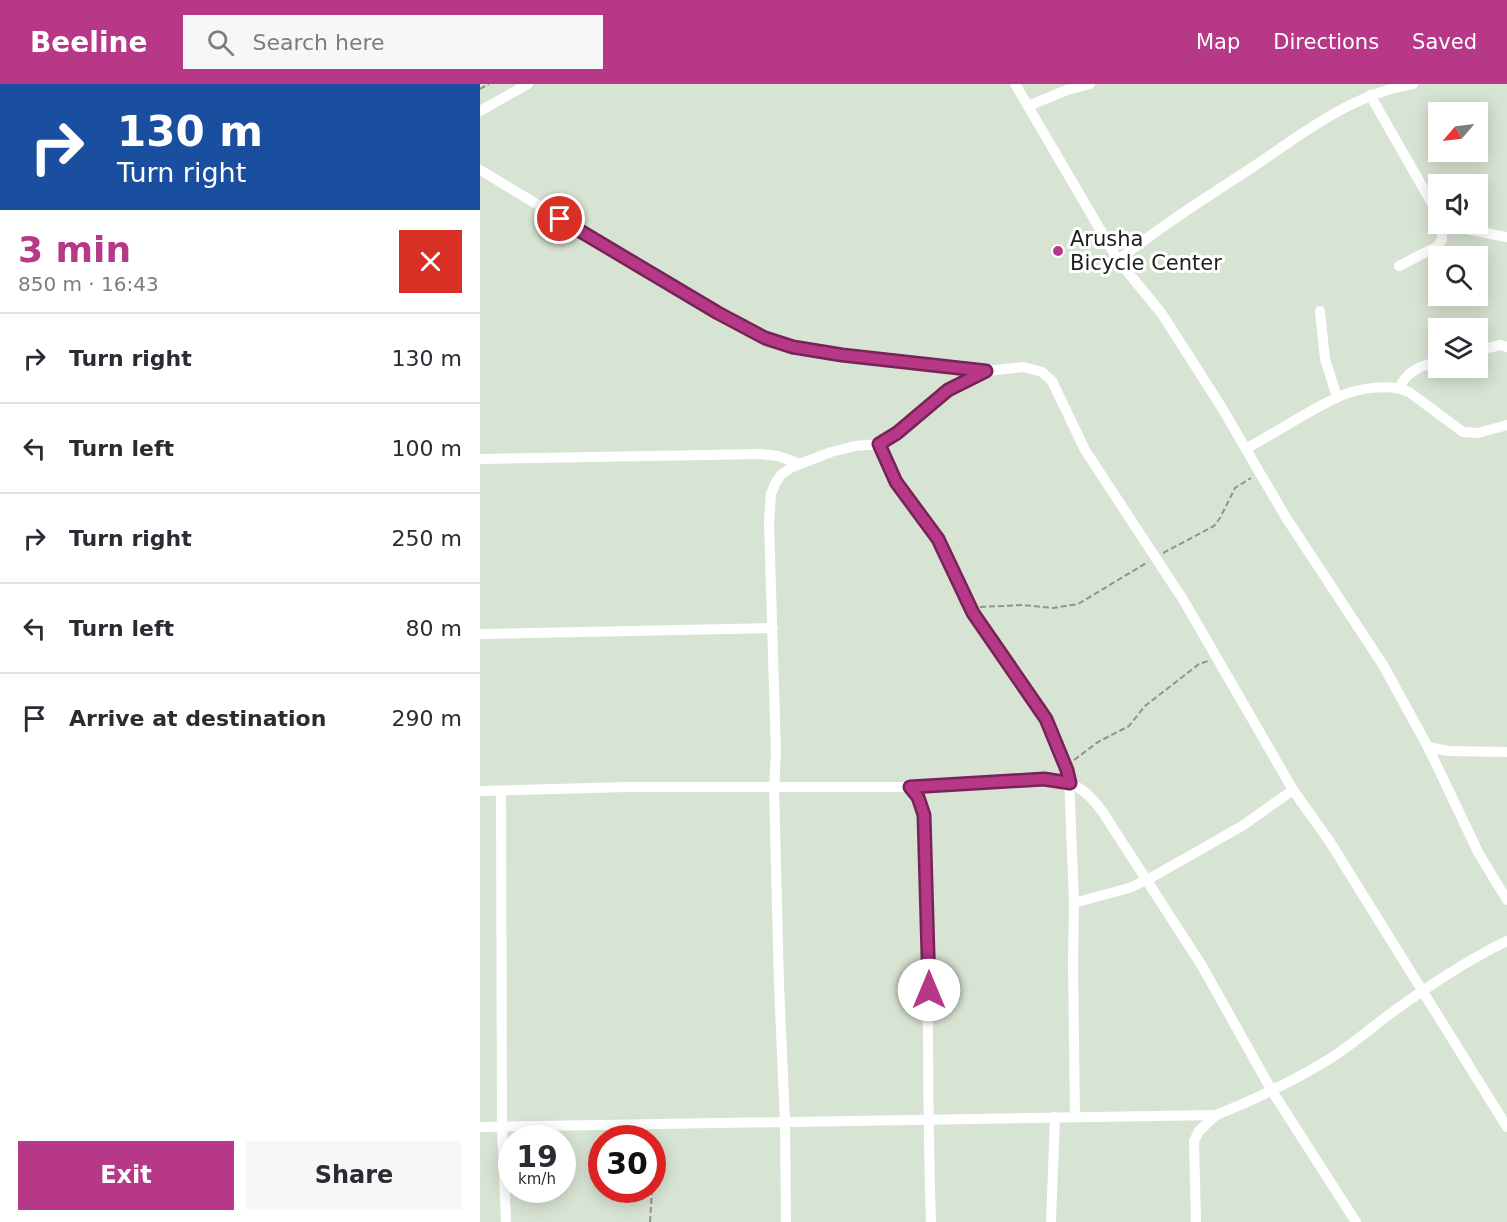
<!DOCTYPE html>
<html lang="en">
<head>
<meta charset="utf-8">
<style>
  body { margin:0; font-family:"DejaVu Sans",sans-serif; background:#f7f7f7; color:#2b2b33; height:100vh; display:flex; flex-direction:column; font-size:22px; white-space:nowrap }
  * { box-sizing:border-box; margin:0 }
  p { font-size:20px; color:#7c7c81 }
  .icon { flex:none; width:33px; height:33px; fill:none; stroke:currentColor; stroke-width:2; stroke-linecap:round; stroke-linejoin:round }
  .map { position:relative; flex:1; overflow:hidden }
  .side { display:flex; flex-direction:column; background:#fff; width:480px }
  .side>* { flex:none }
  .guide { background:#1a4fa0; color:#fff; overflow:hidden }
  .needle { width:39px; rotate:242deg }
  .fabs { position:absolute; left:948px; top:18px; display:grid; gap:12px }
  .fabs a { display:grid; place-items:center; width:60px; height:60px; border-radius:0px; background:#fff; box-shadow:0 3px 15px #0003; font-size:30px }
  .speed { position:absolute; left:18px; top:1041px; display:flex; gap:12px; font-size:30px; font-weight:700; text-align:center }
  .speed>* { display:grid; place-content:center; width:78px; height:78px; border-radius:50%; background:#fff; box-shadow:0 3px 15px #0003; line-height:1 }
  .speed small { font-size:15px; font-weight:400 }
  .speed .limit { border:9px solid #d22; background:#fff; color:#111 }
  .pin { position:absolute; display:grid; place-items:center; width:51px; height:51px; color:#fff; margin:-26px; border:3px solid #fff; border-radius:50%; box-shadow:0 2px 6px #0007 }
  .me { position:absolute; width:66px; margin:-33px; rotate:0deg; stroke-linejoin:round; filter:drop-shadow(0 0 4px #0008) }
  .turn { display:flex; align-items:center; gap:21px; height:126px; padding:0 18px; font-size:27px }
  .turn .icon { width:78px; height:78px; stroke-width:2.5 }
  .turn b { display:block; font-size:42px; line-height:51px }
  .round { display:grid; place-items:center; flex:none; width:63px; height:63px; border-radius:0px; background:#f7f7f7 }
  .head { display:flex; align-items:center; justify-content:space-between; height:102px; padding:0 18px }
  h1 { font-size:36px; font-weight:700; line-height:45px; color:#b63886 }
  .primary-button { display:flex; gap:12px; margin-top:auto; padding:12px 18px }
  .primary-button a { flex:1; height:69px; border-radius:0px; background:#b63886; color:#fff; font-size:24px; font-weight:700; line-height:69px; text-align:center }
  .primary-button a+a { background:#f7f7f7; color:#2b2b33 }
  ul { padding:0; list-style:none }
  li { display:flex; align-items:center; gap:18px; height:90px; padding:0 18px; border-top:2px solid #e1e1e2 }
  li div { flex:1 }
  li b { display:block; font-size:22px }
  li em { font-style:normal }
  header { display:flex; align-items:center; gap:36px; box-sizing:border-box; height:84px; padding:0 30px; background:#b63886; color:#fff }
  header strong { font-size:28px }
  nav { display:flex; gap:33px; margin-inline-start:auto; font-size:21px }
  .search { width:420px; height:54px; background:#f7f7f7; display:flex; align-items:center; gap:15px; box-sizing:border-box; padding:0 21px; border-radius:0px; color:#7c7c81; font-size:22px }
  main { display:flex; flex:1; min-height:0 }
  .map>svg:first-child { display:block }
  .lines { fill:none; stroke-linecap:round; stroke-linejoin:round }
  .path { stroke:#8d9689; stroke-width:2; stroke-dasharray:6 3; stroke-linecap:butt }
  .minor { stroke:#fff; stroke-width:10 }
  .route-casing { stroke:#762457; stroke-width:15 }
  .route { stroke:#b63886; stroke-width:10 }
  .poi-dot { fill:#b63886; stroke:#fff; stroke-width:2 }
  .labels { text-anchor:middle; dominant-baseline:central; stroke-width:6; stroke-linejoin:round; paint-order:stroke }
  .poi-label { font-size:21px; fill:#1c201a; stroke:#fff; text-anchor:start }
</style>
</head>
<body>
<header>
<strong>Beeline</strong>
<div class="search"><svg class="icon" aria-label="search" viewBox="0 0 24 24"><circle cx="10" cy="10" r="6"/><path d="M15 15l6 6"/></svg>Search here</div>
<nav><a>Map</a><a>Directions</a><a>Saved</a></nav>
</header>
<main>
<section class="side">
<div class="guide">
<div class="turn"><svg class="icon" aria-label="right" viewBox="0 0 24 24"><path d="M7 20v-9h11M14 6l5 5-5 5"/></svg><div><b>130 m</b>Turn right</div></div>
</div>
<div class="head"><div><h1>3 min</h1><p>850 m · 16:43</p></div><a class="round" style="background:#d93025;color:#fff"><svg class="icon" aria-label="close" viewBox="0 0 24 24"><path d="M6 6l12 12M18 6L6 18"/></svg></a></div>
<ul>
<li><svg class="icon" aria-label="right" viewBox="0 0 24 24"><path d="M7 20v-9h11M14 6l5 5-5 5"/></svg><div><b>Turn right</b></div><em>130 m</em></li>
<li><svg class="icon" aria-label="left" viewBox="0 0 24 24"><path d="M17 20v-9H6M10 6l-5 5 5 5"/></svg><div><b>Turn left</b></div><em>100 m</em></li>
<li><svg class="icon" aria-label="right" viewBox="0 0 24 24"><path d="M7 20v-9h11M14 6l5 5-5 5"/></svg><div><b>Turn right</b></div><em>250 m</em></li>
<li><svg class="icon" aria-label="left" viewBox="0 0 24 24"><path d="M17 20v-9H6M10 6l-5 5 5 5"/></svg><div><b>Turn left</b></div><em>80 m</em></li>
<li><svg class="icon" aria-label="arrive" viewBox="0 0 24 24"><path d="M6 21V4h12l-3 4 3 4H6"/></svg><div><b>Arrive at destination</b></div><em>290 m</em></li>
</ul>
<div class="primary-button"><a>Exit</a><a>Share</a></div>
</section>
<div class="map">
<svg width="1027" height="1138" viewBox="0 0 1027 1138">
  <rect width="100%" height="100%" fill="#d8e4d3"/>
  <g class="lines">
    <g class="path">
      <path d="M0,5L9,0"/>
      <path d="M683,469L734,442L740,434L755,404L771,394"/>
      <path d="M500,523L543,521L573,524L598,520L668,478"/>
      <path d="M594,676L618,658L649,642L665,622L719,580L728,577"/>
      <path d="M170,1138L172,1106"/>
    </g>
    <g class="minor">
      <path d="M535,0L638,176L682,230L742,324L805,432L903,581L948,663L999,770L1027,816"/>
      <path d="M890,11L958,130"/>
      <path d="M548,22L587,6L610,0"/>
      <path d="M0,27L48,0"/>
      <path d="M0,86L238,229L285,254L313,263L421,279L506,287L544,283L562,288L572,297L605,366L704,517L813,706L850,758L1027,1043"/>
      <path d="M970,140L975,143L1027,153"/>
      <path d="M638,176C681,142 727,113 773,83C823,49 872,10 933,0"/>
      <path d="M919,182L958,162L962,155L961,140"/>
      <path d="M840,227L845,275L857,313"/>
      <path d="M998,266L1021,261L1027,263"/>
      <path d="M920,304C925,287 944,281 958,277"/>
      <path d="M399,360L416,398L458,455L493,529L566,635L589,693L594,819L593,878L595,1033"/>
      <path d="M767,364C797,348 826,328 856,314C876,304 910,299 929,308L983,348L998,349L1027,341"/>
      <path d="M0,375L281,370L298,372L320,380"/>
      <path d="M0,550L293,544"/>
      <path d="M948,663L968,667L1027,668"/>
      <path d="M430,703L438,713L444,731C450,867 446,1002 451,1138"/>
      <path d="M0,707L147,703H430L564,695C594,698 604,703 622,727L722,882L792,1007L876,1138"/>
      <path d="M21,708L22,1043L26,1138"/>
      <path d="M594,819L649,804L667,796L762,742L813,706"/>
      <path d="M0,1043L736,1031C776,1015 814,997 851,974C873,960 893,942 914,927C950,901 987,876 1027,857"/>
      <path d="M306,1138L305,1038L299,901L294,703L296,670L289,438L291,410L296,398L302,390L312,383L351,368L375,362L399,360L417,349L468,306L505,287"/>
      <path d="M571,1138L575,1033"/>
      <path d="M716,1138L714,1057L719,1047L736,1031"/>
    </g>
  </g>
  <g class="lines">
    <defs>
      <path id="route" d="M80,135L238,229L285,254L313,263L362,271L506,287L468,306L417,349L399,360L416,398L458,455L493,529L566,635L587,686L590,699L564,695L430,703L438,713L444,731L449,906"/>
    </defs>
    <use href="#route" class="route-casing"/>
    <use href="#route" class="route"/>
  </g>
  <circle class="poi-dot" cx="578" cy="167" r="6"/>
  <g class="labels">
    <g class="poi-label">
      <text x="590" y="155">Arusha<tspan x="590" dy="24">Bicycle Center</tspan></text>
    </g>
  </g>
</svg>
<div class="fabs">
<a><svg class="needle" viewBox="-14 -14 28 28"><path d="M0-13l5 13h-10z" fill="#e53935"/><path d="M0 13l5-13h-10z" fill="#7c7c81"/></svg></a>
<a><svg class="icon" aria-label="sound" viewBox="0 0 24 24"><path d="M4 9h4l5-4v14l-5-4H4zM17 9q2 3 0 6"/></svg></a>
<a><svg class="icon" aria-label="search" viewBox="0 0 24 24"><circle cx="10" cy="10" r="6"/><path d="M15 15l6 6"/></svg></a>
<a><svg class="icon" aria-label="layers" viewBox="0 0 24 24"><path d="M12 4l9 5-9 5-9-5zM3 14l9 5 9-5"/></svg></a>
</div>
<div class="speed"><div>19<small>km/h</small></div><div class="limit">30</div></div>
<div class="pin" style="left:80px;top:135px;background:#d93025"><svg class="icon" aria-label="arrive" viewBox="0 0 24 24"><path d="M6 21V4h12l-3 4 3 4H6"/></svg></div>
<svg class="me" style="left:449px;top:906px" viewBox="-20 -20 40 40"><circle r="19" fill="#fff"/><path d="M0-13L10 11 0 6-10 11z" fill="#b63886"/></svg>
</div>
</main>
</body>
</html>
